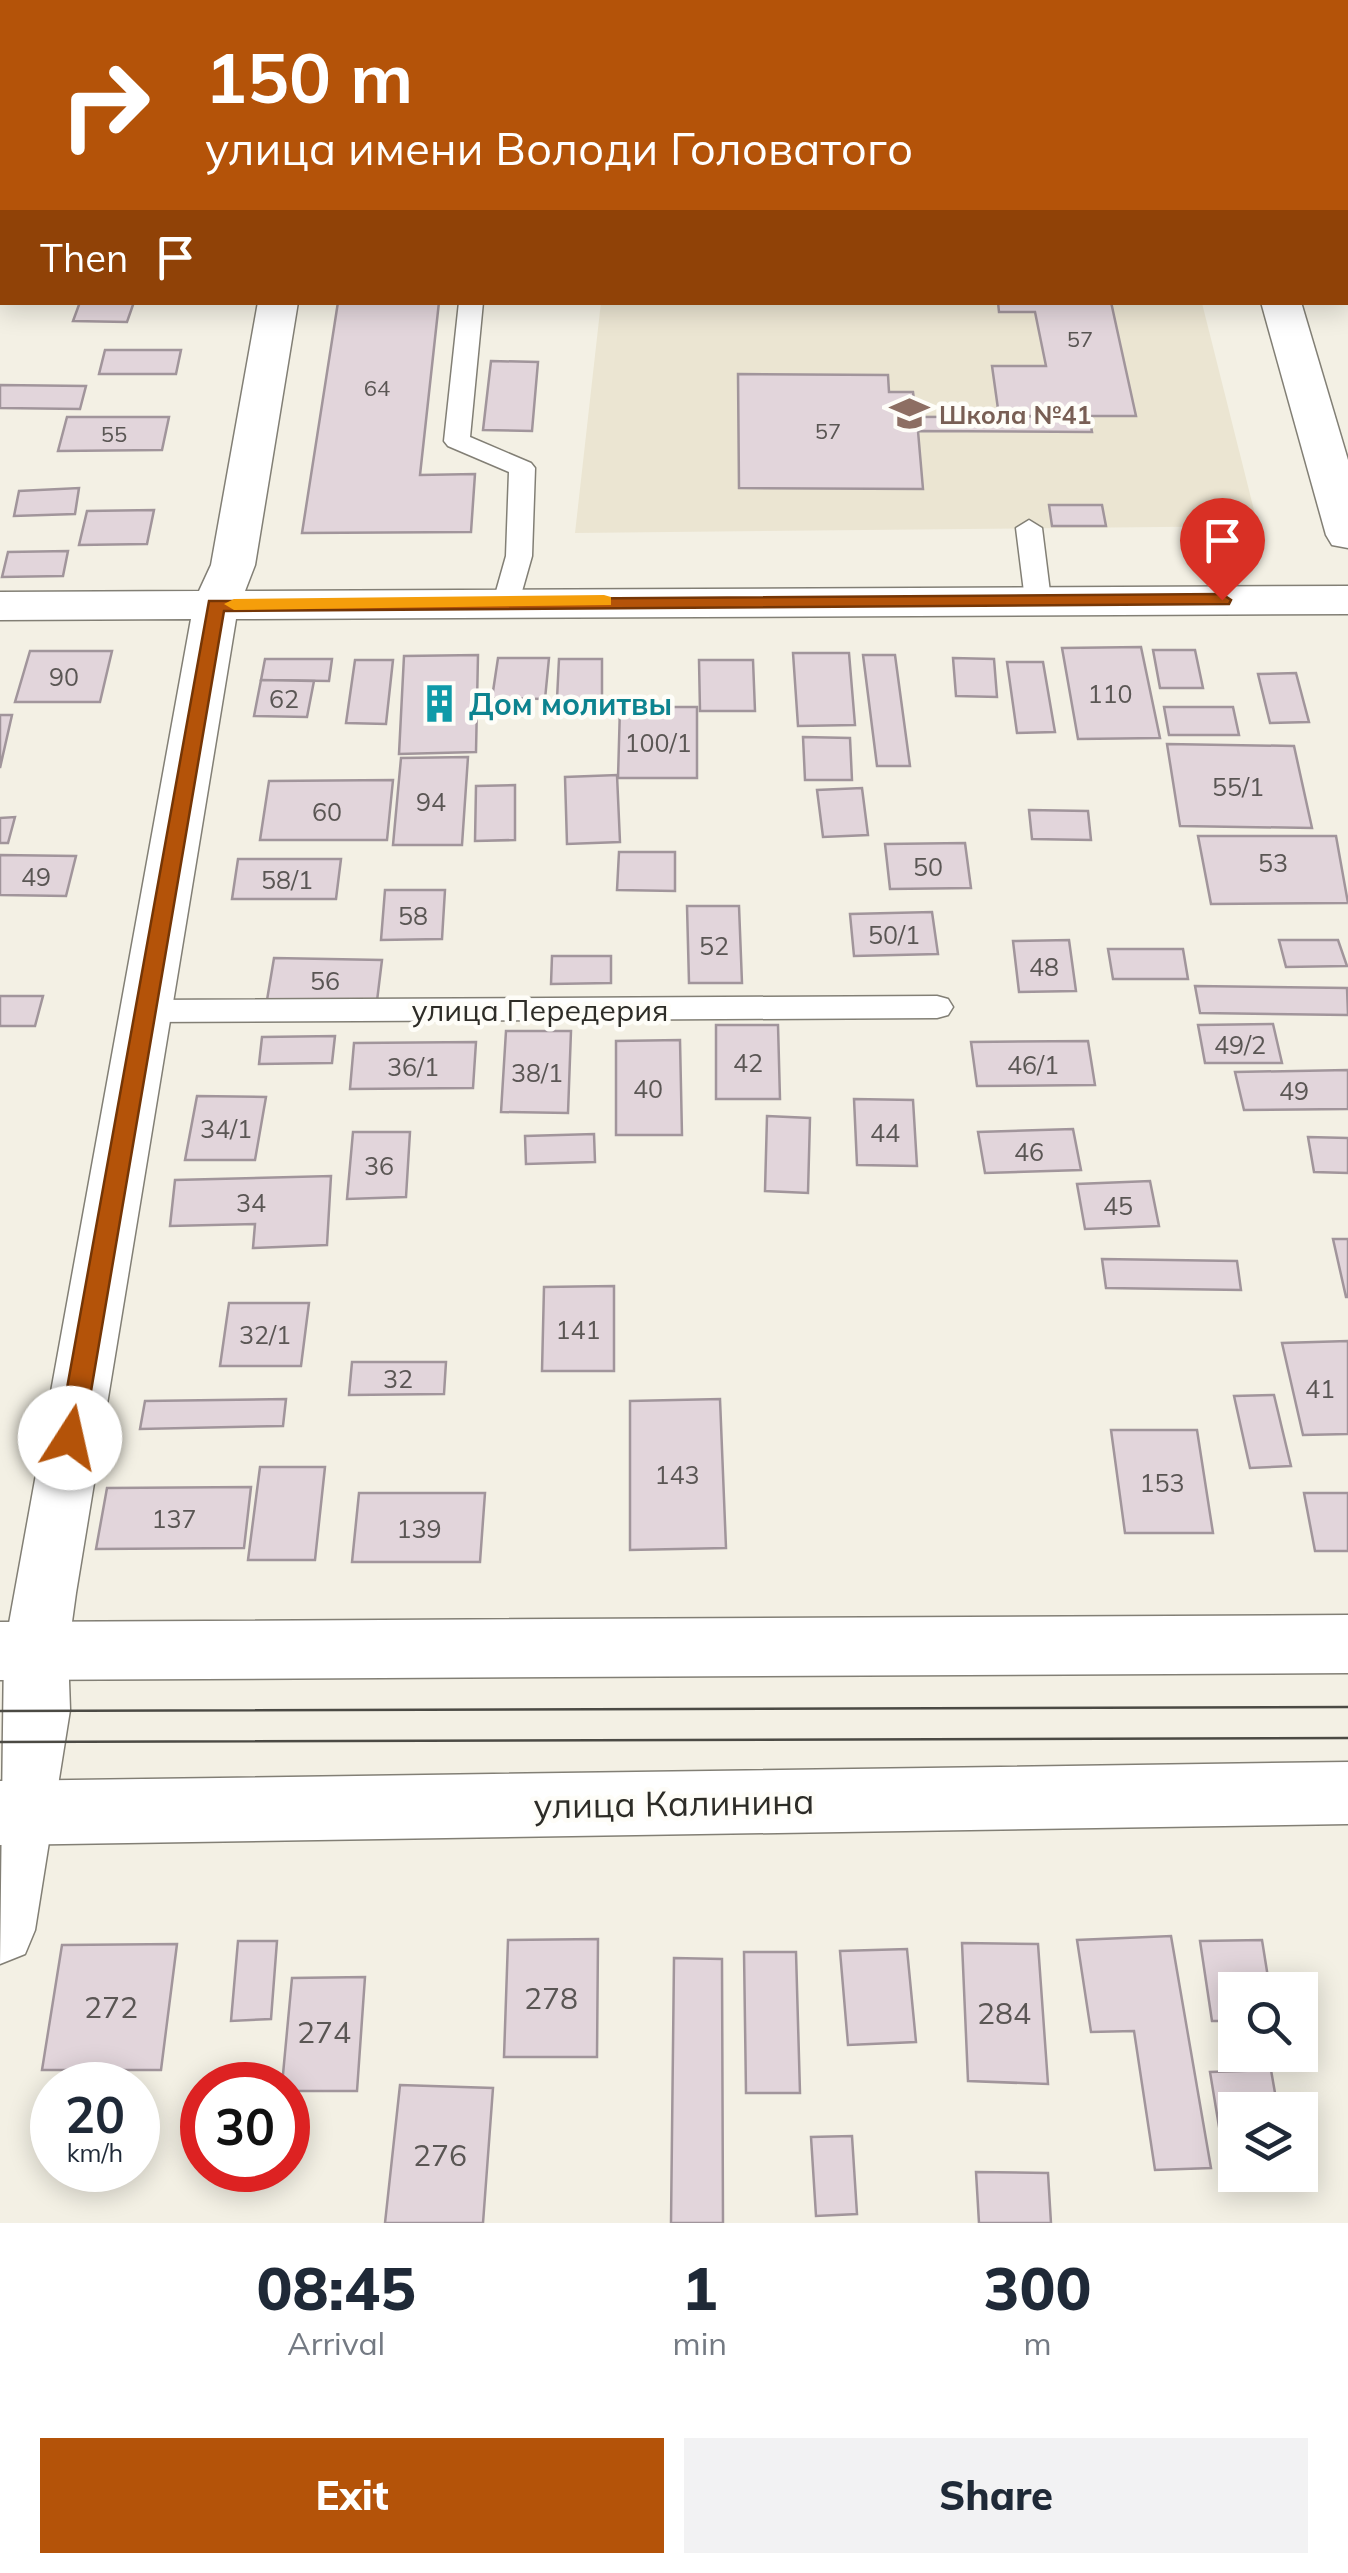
<!DOCTYPE html>
<html lang="en">
<head>
<meta charset="utf-8">
<style>
  body { margin:0; font-family:Mulish,sans-serif; background:#f2f2f3; color:#1f2937; height:100vh; display:flex; flex-direction:column; font-size:38px; white-space:nowrap }
  * { box-sizing:border-box; margin:0 }
  p { font-size:32px; color:#747a83 }
  .icon { flex:none; width:55px; height:55px; fill:none; stroke:currentColor; stroke-width:2; stroke-linecap:round; stroke-linejoin:round }
  .map { position:relative; height:2223px; overflow:hidden }
  .details { display:flex; flex-direction:column; background:#fff; flex:1 }
  .details>* { flex:none }
  .guide { position:absolute; left:0px; top:0px; width:1350px; height:305px; box-shadow:0 5px 25px #0003; background:#b45309; color:#fff; overflow:hidden }
  .buttons { position:absolute; left:1218px; top:1972px; display:grid; gap:20px }
  .buttons a { display:grid; place-items:center; width:100px; height:100px; border-radius:0px; background:#fff; box-shadow:0 5px 25px #0003; font-size:50px }
  .speed { position:absolute; left:30px; top:2062px; display:flex; gap:20px; font-size:50px; font-weight:700; text-align:center }
  .speed>* { display:grid; place-content:center; width:130px; height:130px; border-radius:50%; background:#fff; box-shadow:0 5px 25px #0003; line-height:1 }
  .speed small { font-size:25px; font-weight:400 }
  .speed .limit { border:15px solid #d22; background:#fff; color:#111 }
  .pin { position:absolute; display:grid; place-items:center; width:85px; height:85px; color:#fff; margin:-102px -42px; border-radius:50% 50% 50% 0; rotate:-45deg; box-shadow:0 0 10px #0007 }
  .pin .icon { rotate:45deg }
  .me { position:absolute; width:110px; margin:-55px; rotate:10deg; stroke-linejoin:round; filter:drop-shadow(0 0 8px #0008) }
  .turn { display:flex; align-items:center; gap:35px; height:210px; padding:0 40px; font-size:45px }
  .turn .icon { width:130px; height:130px; stroke-width:2.5 }
  .turn b { display:block; font-size:70px; line-height:85px }
  .then { display:flex; align-items:center; height:95px; padding:0 40px; background:#0003; gap:20px; font-size:38px }
  .eta { display:flex; justify-content:space-evenly; align-items:center; height:170px; text-align:center }
  .eta b { font-size:60px; font-weight:800; line-height:70px }
  .cta { display:flex; gap:20px; margin-top:auto; padding:20px 40px }
  .cta a { flex:1; height:115px; border-radius:0px; background:#b45309; color:#fff; font-size:40px; font-weight:800; line-height:115px; text-align:center }
  .cta a+a { background:#f2f2f3; color:#1f2937 }
  .map>svg:first-child { display:block }
  .built { fill:#ebe5d2 }
  .building { fill:#e2d5db; stroke:#a1959b; stroke-width:2.5 }
  .lines { fill:none; stroke-linecap:round; stroke-linejoin:round }
  .lane-casing { stroke:#827f75; stroke-width:3 }
  .street-casing { stroke:#827f75; stroke-width:3 }
  .secondary-casing { stroke:#827f75; stroke-width:3 }
  .lane { fill:#fff; fill-rule:evenodd }
  .street { fill:#fff; fill-rule:evenodd }
  .secondary { fill:#fff; fill-rule:evenodd }
  .tram { stroke:#4b4a44; stroke-width:2.5 }
  .route { fill:#b45309; stroke:#753606; stroke-width:2.5 }
  .slow { fill:#f59e0b }
  .labels { text-anchor:middle; dominant-baseline:central; stroke-width:9; stroke-linejoin:round; paint-order:stroke }
  .far-number-label { font-size:22px; fill:#5a5654 }
  .far-education-label { font-size:25px; font-weight:bold; fill:#785e54; stroke:#fefdf8; text-anchor:start }
  .number-label { font-size:25px; fill:#5a5654 }
  .culture-label { font-size:30px; font-weight:bold; fill:#0d838f; stroke:#fefdf8; text-anchor:start }
  .street-label { font-size:30px; fill:#2d2c27; stroke:#fefdf8 }
  .near-number-label { font-size:30px; fill:#5a5654 }
  .near-street-label { font-size:35px; fill:#2d2c27; stroke:#fefdf8 }
</style>
</head>
<body>
<div class="map">
<svg width="1348" height="2223" viewBox="0 0 1348 2223">
  <rect width="100%" height="100%" fill="#f3f0e4"/>
  <path class="built" d="M601,302L1202,303L1258,526L575,533Z"/>
  <g class="building">
    <path d="M930,0H1028V2H931Z"/>
    <path d="M80,302H134L127,322L73,321Z"/>
    <path d="M338,302H439L420,475L475,474L471,532L302,533Z"/>
    <path d="M998,302H1111L1136,416H999L992,366H1046L1035,312H999Z"/>
    <path d="M105,350H181L176,374H99Z"/>
    <path d="M491,361L538,362L532,431L483,430Z"/>
    <path d="M738,374L888,375L889,392H913L916,417L1089,416L1092,432L918,431L923,489L739,488Z"/>
    <path d="M0,385L86,386L80,409L0,408Z"/>
    <path d="M67,417H169L162,450L58,451Z"/>
    <path d="M79,488L75,514L14,516L19,491Z"/>
    <path d="M1049,505H1102L1106,526H1052Z"/>
    <path d="M154,510L147,544L79,545L87,511Z"/>
    <path d="M68,551L63,576L2,577L8,552Z"/>
    <path d="M1141,647L1160,738L1078,739L1062,648Z"/>
    <path d="M1153,650H1195L1203,688H1160Z"/>
    <path d="M30,651H112L100,702H15Z"/>
    <path d="M793,653H849L855,725L798,726Z"/>
    <path d="M478,655L476,752L399,754L404,656Z"/>
    <path d="M863,655H895L910,766H877Z"/>
    <path d="M498,658H549L545,699L492,698Z"/>
    <path d="M953,658L994,659L997,697L956,696Z"/>
    <path d="M265,659H332L329,681L261,680Z"/>
    <path d="M559,659H602V699H557Z"/>
    <path d="M355,660H393L386,724L346,723Z"/>
    <path d="M699,660H753L755,711H700Z"/>
    <path d="M1007,662H1043L1055,732L1017,733Z"/>
    <path d="M1296,673L1309,722L1270,723L1258,674Z"/>
    <path d="M261,680L314,681L307,717L254,716Z"/>
    <path d="M620,707H697V778H618Z"/>
    <path d="M1164,707H1233L1239,735H1169Z"/>
    <path d="M0,715H12L0,768Z"/>
    <path d="M803,737L850,738L852,780H805Z"/>
    <path d="M1167,744L1294,746L1312,828L1180,826Z"/>
    <path d="M468,757L462,845H393L401,758Z"/>
    <path d="M617,775L620,842L567,844L565,777Z"/>
    <path d="M393,780L387,840H260L269,781Z"/>
    <path d="M515,785V840L475,841L476,786Z"/>
    <path d="M862,788L868,835L823,837L817,790Z"/>
    <path d="M1029,810L1088,811L1091,840L1032,839Z"/>
    <path d="M15,817L8,843H0V818Z"/>
    <path d="M1198,836H1336L1348,903L1211,904Z"/>
    <path d="M965,843L971,888L890,889L885,844Z"/>
    <path d="M619,852H675V891L617,890Z"/>
    <path d="M0,855L76,856L66,896L0,895Z"/>
    <path d="M238,859H341L336,899H232Z"/>
    <path d="M385,890H445L442,939L381,940Z"/>
    <path d="M687,906H739L742,983H689Z"/>
    <path d="M932,912L938,954L854,956L850,914Z"/>
    <path d="M1069,940L1076,991L1019,992L1013,941Z"/>
    <path d="M1279,940H1338L1347,966L1286,967Z"/>
    <path d="M1108,949H1183L1188,979H1113Z"/>
    <path d="M552,956H611V983L551,984Z"/>
    <path d="M274,958L382,960L377,1001L267,1000Z"/>
    <path d="M1195,986L1347,988L1348,1015L1200,1013Z"/>
    <path d="M0,996H43L35,1026H0Z"/>
    <path d="M1273,1024L1282,1063H1205L1198,1025Z"/>
    <path d="M716,1025H778L780,1099H716Z"/>
    <path d="M506,1031H571L568,1113L501,1112Z"/>
    <path d="M335,1036L332,1063L259,1064L262,1037Z"/>
    <path d="M680,1040L682,1135H616V1041Z"/>
    <path d="M1088,1041L1095,1085L977,1086L971,1042Z"/>
    <path d="M476,1042L473,1088L350,1089L354,1043Z"/>
    <path d="M1348,1070V1109L1244,1110L1235,1072Z"/>
    <path d="M197,1096L266,1097L255,1160H185Z"/>
    <path d="M854,1099L913,1100L917,1166L857,1165Z"/>
    <path d="M767,1116L810,1118L808,1193L765,1191Z"/>
    <path d="M1073,1129L1081,1170L985,1173L978,1132Z"/>
    <path d="M353,1132H410L406,1197L347,1199Z"/>
    <path d="M594,1134L595,1162L526,1164L525,1136Z"/>
    <path d="M1308,1137L1348,1138V1173L1314,1172Z"/>
    <path d="M331,1176L327,1245L253,1248L255,1224L170,1226L175,1180Z"/>
    <path d="M1150,1181L1159,1226L1085,1229L1077,1184Z"/>
    <path d="M1333,1239H1348V1297H1346Z"/>
    <path d="M1102,1259L1237,1261L1241,1290L1106,1288Z"/>
    <path d="M614,1286V1371H542L544,1287Z"/>
    <path d="M229,1303H309L301,1366H220Z"/>
    <path d="M1348,1341V1434L1303,1435L1282,1343Z"/>
    <path d="M352,1362H446L444,1394L349,1395Z"/>
    <path d="M1274,1395L1291,1466L1250,1468L1234,1396Z"/>
    <path d="M286,1399L283,1426L140,1429L145,1401Z"/>
    <path d="M720,1399L726,1548L630,1550V1401Z"/>
    <path d="M1111,1430H1197L1213,1533H1125Z"/>
    <path d="M260,1467H325L315,1560H248Z"/>
    <path d="M251,1487L244,1548L96,1549L107,1488Z"/>
    <path d="M359,1493H485L480,1562H352Z"/>
    <path d="M1304,1493H1348V1551H1315Z"/>
    <path d="M1171,1936L1211,2168L1155,2170L1134,2031L1091,2032L1077,1940Z"/>
    <path d="M598,1939L597,2057H504L508,1940Z"/>
    <path d="M1262,1940L1270,1990H1235V2021H1212L1200,1941Z"/>
    <path d="M238,1941H277L271,2019L231,2021Z"/>
    <path d="M962,1943L1038,1944L1048,2084L968,2081Z"/>
    <path d="M177,1944L161,2070H42L62,1945Z"/>
    <path d="M907,1949L916,2042L848,2045L840,1951Z"/>
    <path d="M744,1952H796L800,2093H746Z"/>
    <path d="M674,1958L722,1959L723,2223H671Z"/>
    <path d="M365,1977L357,2091H288V2085H282L292,1978Z"/>
    <path d="M1271,2070L1278,2110H1235V2157H1224L1210,2072Z"/>
    <path d="M400,2085L493,2088L483,2223H385Z"/>
    <path d="M852,2136L857,2214L816,2216L811,2137Z"/>
    <path d="M976,2172L1048,2173L1051,2223H979Z"/>
  </g>
  <g class="lines">
    <defs>
      <g id="lane">
        <rect x="0" y="284" width="2" height="14"/>
        <path d="M459,302H483L470,437L531,463L535,468L532,556L519,602L506,610L493,602L506,556L509,472L448,446L444,441Z"/>
        <path d="M1029,520L1042,528L1051,600L1038,608L1025,600L1016,528Z"/>
        <path d="M937,996L948,999L953,1007L948,1015L937,1018L143,1022L132,1019L127,1011L132,1003L143,1000Z"/>
      </g>
      <g id="street">
        <rect x="1178" y="0" width="34" height="2"/>
        <path d="M258,302H298L255,565L245,591L1348,586V614L236,619L76,1593L68,1651L70,1710L35,1930L25,1954L0,1964L4,1651L191,619L0,620V592L199,591L211,565Z"/>
        <path d="M1261,302H1301L1348,460V548L1332,545L1326,535Z"/>
      </g>
      <g id="secondary">
        <path d="M0,34L2,35V56H0Z"/>
        <path d="M1348,1615V1673L0,1680V1622Z"/>
        <path d="M1348,1762V1824L0,1845V1781Z"/>
      </g>
    </defs>
    <use href="#lane" class="lane-casing"/>
    <use href="#street" class="street-casing"/>
    <use href="#secondary" class="secondary-casing"/>
    <use href="#lane" class="lane"/>
    <use href="#street" class="street"/>
    <use href="#secondary" class="secondary"/>
    <g class="tram">
      <path d="M0,1711L1348,1707"/>
      <path d="M0,1742L1348,1738"/>
    </g>
  </g>
  <path class="route" d="M1222,594L1231,600L1229,604L224,611L83,1438L79,1445L70,1449L62,1445L58,1438L209,601Z"/>
  <path class="slow" d="M604,595L611,597V605L234,610L224,604L234,599Z"/>
  <defs>
    <symbol id="school-bare" viewBox="-9 -9 18 18"><path d="M0-5L7-2L0 1L-7-2ZM-4 1L0 2.5L4 1V4Q0 6-4 4Z" fill="#8d6e63" stroke="#fefdf8" stroke-width="2.5" paint-order="stroke"/></symbol>
    <symbol id="building-bare" viewBox="-9 -9 18 18"><path d="M-4-6H4V6H1V3H-1V6H-4ZM-2.5-4.3h1.7v1.8h-1.7ZM.8-4.3h1.7v1.8H.8ZM-2.5-1h1.7V.8h-1.7ZM.8-1h1.7V.8H.8Z" fill="#0f9aa8" stroke="#fefdf8" stroke-width="2.5" paint-order="stroke"/></symbol>
  </defs>
  <g fill-rule="evenodd">
    <use href="#school-bare" x="882" y="386" width="55" height="55"/>
    <use href="#building-bare" x="412" y="676" width="55" height="55"/>
  </g>
  <g class="labels">
    <g class="far-number-label">
      <text x="1080" y="339">57</text>
      <text x="377" y="388">64</text>
      <text x="828" y="431">57</text>
      <text x="114" y="434">55</text>
    </g>
    <g class="far-education-label">
      <text x="939" y="414">Школа №41</text>
    </g>
    <g class="number-label">
      <text x="64" y="676">90</text>
      <text x="1110" y="693">110</text>
      <text x="284" y="698">62</text>
      <text x="658" y="742">100/1</text>
      <text x="1238" y="786">55/1</text>
      <text x="431" y="801">94</text>
      <text x="327" y="811">60</text>
      <text x="1273" y="862">53</text>
      <text x="928" y="866">50</text>
      <text x="36" y="876">49</text>
      <text x="287" y="879">58/1</text>
      <text x="413" y="915">58</text>
      <text x="894" y="934">50/1</text>
      <text x="714" y="945">52</text>
      <text x="1044" y="966">48</text>
      <text x="325" y="980">56</text>
      <text x="1240" y="1044">49/2</text>
      <text x="748" y="1062">42</text>
      <text x="1033" y="1064">46/1</text>
      <text x="413" y="1066">36/1</text>
      <text x="537" y="1072">38/1</text>
      <text x="648" y="1088">40</text>
      <text x="1294" y="1090">49</text>
      <text x="226" y="1128">34/1</text>
      <text x="885" y="1132">44</text>
      <text x="1029" y="1151">46</text>
      <text x="379" y="1165">36</text>
      <text x="251" y="1202">34</text>
      <text x="1118" y="1205">45</text>
      <text x="578" y="1329">141</text>
      <text x="265" y="1334">32/1</text>
      <text x="398" y="1378">32</text>
      <text x="1320" y="1388">41</text>
      <text x="677" y="1474">143</text>
      <text x="1162" y="1482">153</text>
      <text x="174" y="1518">137</text>
      <text x="419" y="1528">139</text>
    </g>
    <g class="culture-label">
      <text x="469" y="704">Дом молитвы</text>
    </g>
    <g class="street-label">
      <text x="540" y="1010">улица Передерия</text>
    </g>
    <g class="near-number-label">
      <text x="551" y="1998">278</text>
      <text x="111" y="2007">272</text>
      <text x="1004" y="2013">284</text>
      <text x="324" y="2032">274</text>
      <text x="440" y="2155">276</text>
    </g>
    <g class="near-street-label">
      <text transform="translate(674 1803) rotate(-1)">улица Калинина</text>
    </g>
  </g>
</svg>
<div class="buttons">
<a><svg class="icon" aria-label="search" viewBox="0 0 24 24"><circle cx="10" cy="10" r="6"/><path d="M15 15l6 6"/></svg></a>
<a><svg class="icon" aria-label="layers" viewBox="0 0 24 24"><path d="M12 4l9 5-9 5-9-5zM3 14l9 5 9-5"/></svg></a>
</div>
<div class="speed"><div>20<small>km/h</small></div><div class="limit">30</div></div>
<div class="pin" style="left:1222px;top:600px;background:#d93025"><svg class="icon" aria-label="arrive" viewBox="0 0 24 24"><path d="M6 21V4h12l-3 4 3 4H6"/></svg></div>
<svg class="me" style="left:70px;top:1438px" viewBox="-20 -20 40 40"><circle r="19" fill="#fff"/><path d="M0-13L10 11 0 6-10 11z" fill="#b45309"/></svg>
<div class="guide">
<div class="turn"><svg class="icon" aria-label="right" viewBox="0 0 24 24"><path d="M7 20v-9h11M14 6l5 5-5 5"/></svg><div><b>150 m</b>улица имени Володи Головатого</div></div>
<div class="then">Then<svg class="icon" aria-label="arrive" viewBox="0 0 24 24"><path d="M6 21V4h12l-3 4 3 4H6"/></svg></div>
</div>
</div>
<section class="details">
<div class="eta">
<div><b>08:45</b><p>Arrival</p></div>
<div><b>1</b><p>min</p></div>
<div><b>300</b><p>m</p></div>
</div>
<div class="cta"><a>Exit</a><a>Share</a></div>
</section>
</body>
</html>
